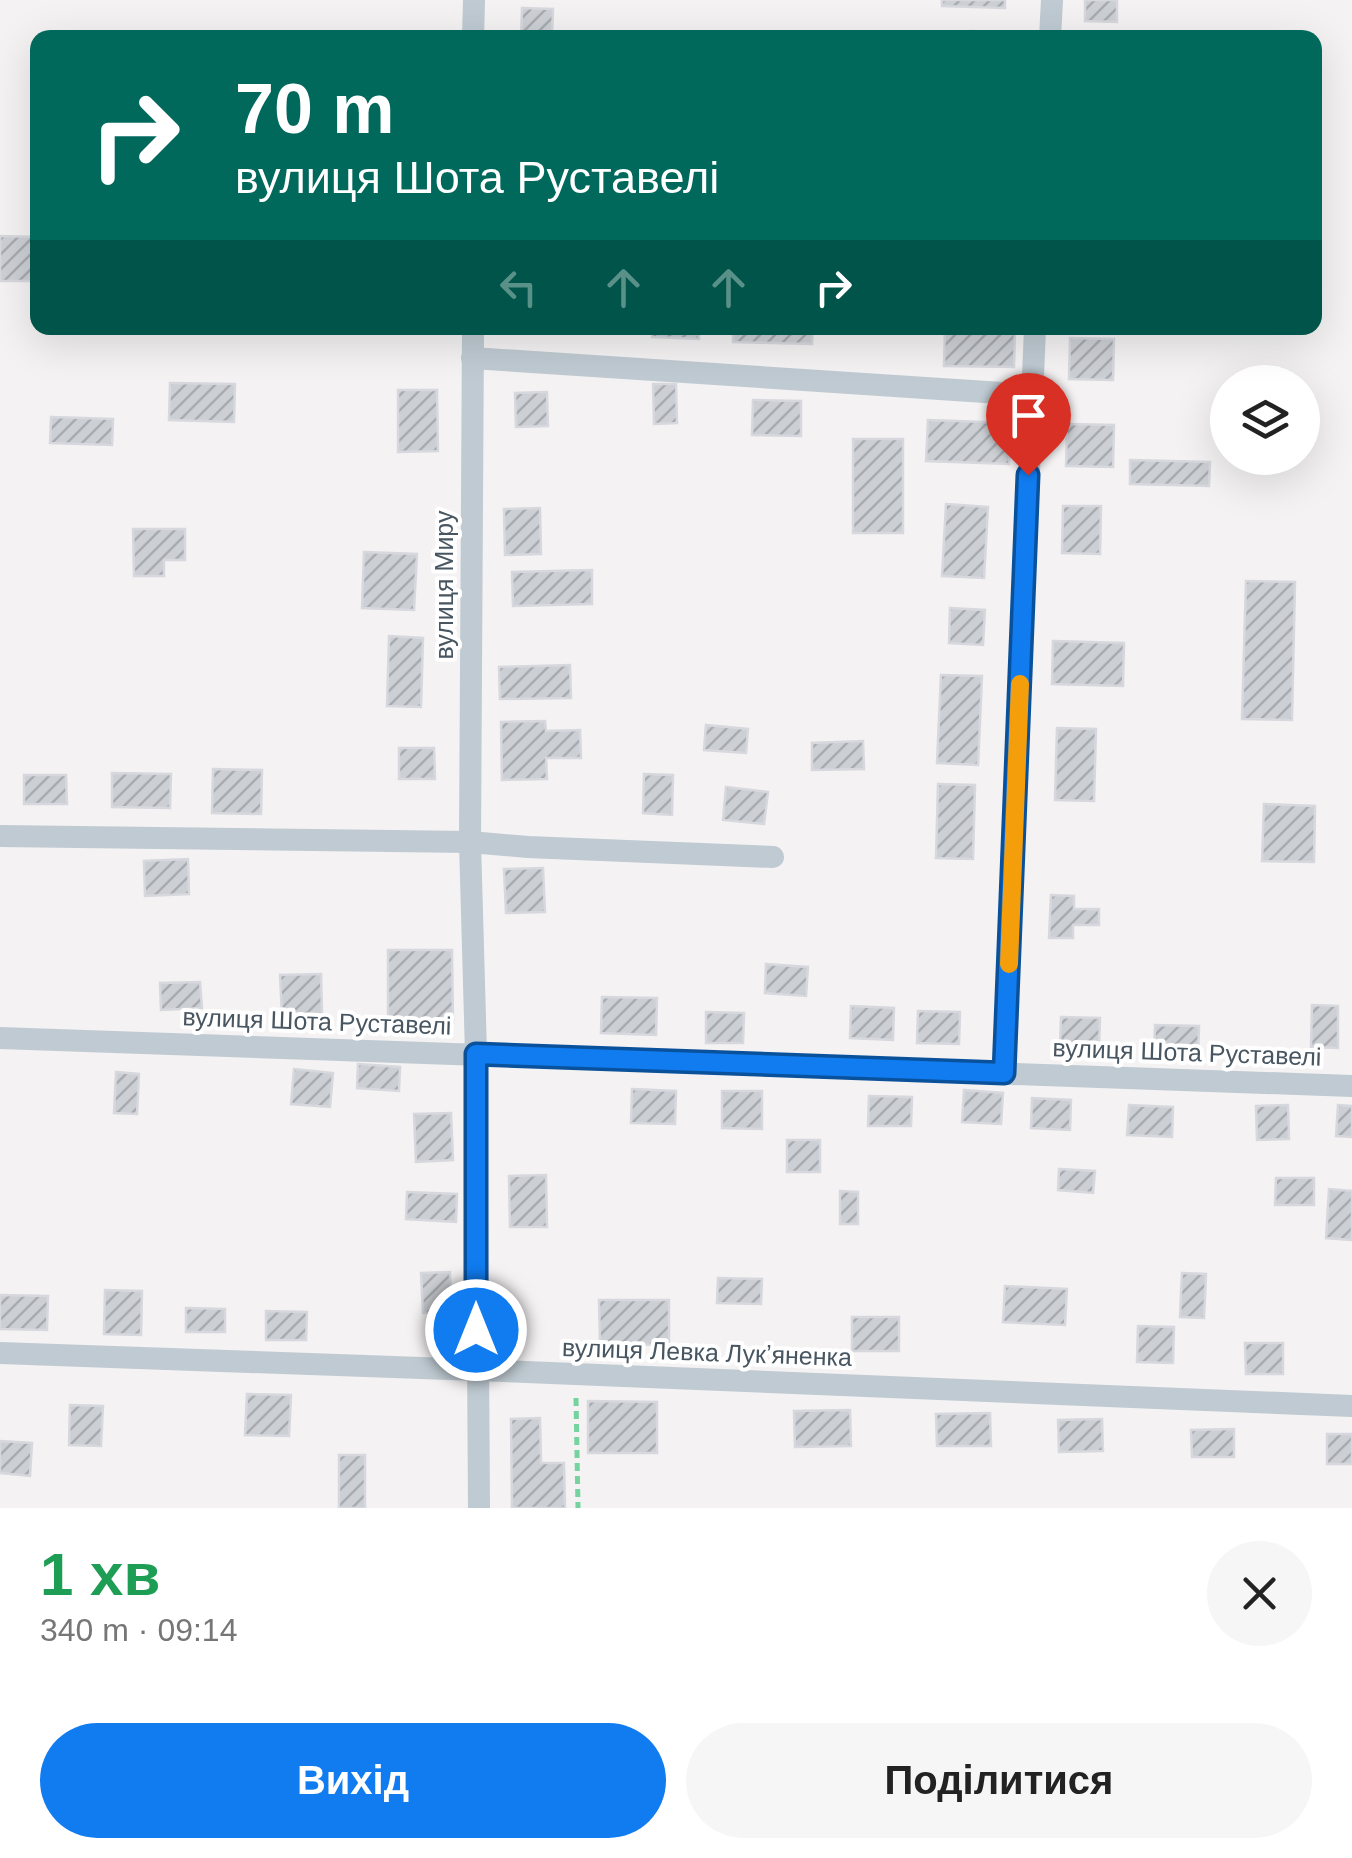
<!DOCTYPE html>
<html lang="uk">
<head>
<meta charset="utf-8">
<style>
  body { margin:0; font-family:Helvetica,sans-serif; background:#f6f6f6; color:#222; height:100vh; display:flex; flex-direction:column; font-size:38px; white-space:nowrap }
  * { box-sizing:border-box; margin:0 }
  p { font-size:32px; color:#767676 }
  .icon { flex:none; width:55px; height:55px; fill:none; stroke:currentColor; stroke-width:2; stroke-linecap:round; stroke-linejoin:round }
  .map { position:relative; height:1508px; overflow:hidden }
  .details { display:flex; flex-direction:column; background:#fff; flex:1 }
  .details>* { flex:none }
  .hud { position:absolute; left:30px; top:30px; width:1292px; height:305px; border-radius:20px; box-shadow:0 10px 40px #0002; background:#00695c; color:#fff; overflow:hidden }
  .tools { position:absolute; left:1210px; top:365px; display:grid; gap:20px }
  .tools a { display:grid; place-items:center; width:110px; height:110px; border-radius:50%; background:#fff; box-shadow:0 10px 40px #0002; font-size:50px }
  .pin { position:absolute; display:grid; place-items:center; width:85px; height:85px; color:#fff; margin:-102px -42px; border-radius:50% 50% 50% 0; rotate:-45deg; box-shadow:0 0 10px #0007 }
  .pin .icon { rotate:45deg }
  .me { position:absolute; width:110px; margin:-55px; rotate:0deg; stroke-linejoin:round; filter:drop-shadow(0 0 8px #0008) }
  .turn { display:flex; align-items:center; gap:35px; height:210px; padding:0 40px; font-size:45px }
  .turn .icon { width:130px; height:130px; stroke-width:2.5 }
  .turn b { display:block; font-size:70px; line-height:85px }
  .lanes { display:flex; align-items:center; height:95px; padding:0 40px; background:#0003; justify-content:center; gap:50px; direction:ltr }
  .lanes .off { opacity:.35 }
  .round { display:grid; place-items:center; flex:none; width:105px; height:105px; border-radius:52px; background:#f6f6f6 }
  .overview { display:flex; align-items:center; justify-content:space-between; height:170px; padding:0 40px }
  h1 { font-size:60px; font-weight:700; line-height:75px; color:#1e9e55 }
  .primary-button { display:flex; gap:20px; margin-top:auto; padding:20px 40px }
  .primary-button a { flex:1; height:115px; border-radius:60px; background:#107cf0; color:#fff; font-size:40px; font-weight:700; line-height:115px; text-align:center }
  .primary-button a+a { background:#f6f6f6; color:#222 }
  .map>svg:first-child { display:block }
  .building { fill:url(#building-hatch); stroke:#d6d8de; stroke-width:2.5 }
  .lines { fill:none; stroke-linecap:round; stroke-linejoin:round }
  .path { stroke:#75d3a0; stroke-width:5; stroke-dasharray:8 5; stroke-linecap:butt }
  .street { stroke:#bfcad2; stroke-width:22 }
  .route-casing { stroke:#0a519c; stroke-width:25 }
  .route { stroke:#107cf0; stroke-width:18 }
  .slow { stroke:#f59e0b; stroke-width:18 }
  .labels { text-anchor:middle; dominant-baseline:central; stroke-width:8; stroke-linejoin:round; paint-order:stroke }
  .street-label { font-size:25px; fill:#485661; stroke:#fff }
</style>
</head>
<body>
<div class="map">
<svg width="1352" height="1508" viewBox="0 0 1352 1508">
  <defs>
    <pattern id="building-hatch" width="6" height="6" patternUnits="userSpaceOnUse" patternTransform="scale(2.5)"><rect width="6" height="6" fill="#cccfd4"/><path d="M-1 1l2-2M0 6l6-6M5 7l2-2" fill="none" stroke="#a8abaf"/></pattern>
  </defs>
  <rect width="100%" height="100%" fill="#f4f2f2"/>
  <g class="building">
    <path d="M942,0H1005V8L942,6Z"/>
    <path d="M1085,0H1117V22L1085,21Z"/>
    <path d="M522,8L553,9L552,38H521Z"/>
    <path d="M970,31L1000,32V38H969Z"/>
    <path d="M0,236L38,237V281H0Z"/>
    <path d="M653,328H699V339L652,337Z"/>
    <path d="M733,328H813L812,344L733,342Z"/>
    <path d="M945,328H1015L1014,367L944,366Z"/>
    <path d="M1070,338L1114,339L1113,380L1069,379Z"/>
    <path d="M170,383L235,384L234,422L169,420Z"/>
    <path d="M653,384H676L677,423L654,424Z"/>
    <path d="M398,390H437L438,451L398,452Z"/>
    <path d="M547,392L548,426L516,427L515,393Z"/>
    <path d="M753,400L801,401V436L752,435Z"/>
    <path d="M51,417L113,419L112,445L50,443Z"/>
    <path d="M928,420L1011,423L1009,464L926,461Z"/>
    <path d="M1067,424L1114,425L1113,467L1066,466Z"/>
    <rect x="853" y="439" width="50" height="94"/>
    <path d="M1130,460L1210,462L1209,486L1130,484Z"/>
    <path d="M946,504L988,507L984,578L942,576Z"/>
    <path d="M1063,506H1101L1100,554L1062,553Z"/>
    <path d="M540,508L541,554L505,555L504,509Z"/>
    <path d="M133,529H185V560H164V576H134Z"/>
    <path d="M364,552L417,554L414,610L362,608Z"/>
    <path d="M592,570V604L513,606L512,572Z"/>
    <path d="M1246,581L1295,582L1292,720L1242,719Z"/>
    <path d="M950,608L985,610L983,645L949,643Z"/>
    <path d="M389,636L423,638L421,707L387,706Z"/>
    <path d="M1053,641L1124,643L1123,686L1052,684Z"/>
    <path d="M570,665L571,698L500,699L499,667Z"/>
    <path d="M941,675L982,676L978,765L937,763Z"/>
    <path d="M545,721L546,731L580,730L581,758H546L547,779L502,780L501,722Z"/>
    <path d="M706,725L748,729L746,753L704,750Z"/>
    <path d="M1057,728L1096,729L1094,801L1055,800Z"/>
    <path d="M863,741L864,769L812,770V743Z"/>
    <path d="M399,748H434L435,779H399Z"/>
    <path d="M213,769L262,770L261,814L212,813Z"/>
    <path d="M112,773L171,774L170,808L112,807Z"/>
    <path d="M644,774L673,775L672,815L643,813Z"/>
    <path d="M24,775H66L67,804H24Z"/>
    <path d="M938,784L975,785L973,859L936,858Z"/>
    <path d="M726,787L768,792L764,824L723,820Z"/>
    <path d="M1264,804L1315,806L1314,862L1262,861Z"/>
    <path d="M188,859L189,894L145,896L144,861Z"/>
    <path d="M543,868L545,912L506,913L504,869Z"/>
    <path d="M1051,895L1074,896V909H1099V925H1073V938H1049Z"/>
    <path d="M388,950H452L453,1023H388Z"/>
    <path d="M766,964L808,967L806,996L765,993Z"/>
    <path d="M321,974L322,1014L282,1016L280,975Z"/>
    <path d="M200,982L202,1008L161,1010L160,983Z"/>
    <path d="M602,997L657,998L656,1035L601,1033Z"/>
    <path d="M1312,1005L1338,1006V1048L1311,1047Z"/>
    <path d="M851,1006L894,1008L893,1040L850,1038Z"/>
    <path d="M918,1011L960,1012L959,1044L917,1043Z"/>
    <path d="M706,1012L744,1013L743,1043H706Z"/>
    <path d="M1061,1017L1100,1018L1099,1048L1060,1047Z"/>
    <path d="M1155,1025L1199,1026L1198,1054L1154,1053Z"/>
    <path d="M358,1064L400,1067L399,1091L357,1088Z"/>
    <path d="M294,1069L333,1073L330,1107L291,1104Z"/>
    <path d="M116,1072L139,1074L137,1114L114,1113Z"/>
    <path d="M632,1089L676,1091L675,1124L631,1123Z"/>
    <path d="M964,1090L1003,1093L1001,1124L962,1122Z"/>
    <path d="M722,1091H762V1129L722,1128Z"/>
    <path d="M869,1096L912,1097L911,1126H868Z"/>
    <path d="M1032,1098L1071,1100L1070,1130L1031,1128Z"/>
    <path d="M1129,1105L1173,1107L1172,1137L1127,1135Z"/>
    <path d="M1288,1105L1289,1139L1257,1140L1256,1106Z"/>
    <path d="M1338,1105L1352,1106V1137L1336,1136Z"/>
    <path d="M451,1113L453,1160L416,1162L414,1114Z"/>
    <rect x="787" y="1140" width="33" height="32"/>
    <path d="M1059,1169L1095,1171L1093,1193L1058,1190Z"/>
    <path d="M546,1175L547,1227H510L509,1176Z"/>
    <path d="M1276,1178H1314V1205H1275Z"/>
    <path d="M1329,1189L1352,1191V1240L1326,1238Z"/>
    <path d="M840,1191L858,1192V1224H840Z"/>
    <path d="M407,1192L457,1194L456,1222L406,1219Z"/>
    <path d="M450,1272L451,1312L423,1313L421,1273Z"/>
    <path d="M1182,1273L1206,1274L1204,1318L1180,1317Z"/>
    <path d="M718,1278L762,1279L761,1304L717,1303Z"/>
    <path d="M1005,1286L1067,1289L1065,1325L1003,1322Z"/>
    <path d="M105,1290L142,1291L141,1335L104,1334Z"/>
    <path d="M0,1295L48,1296L47,1330L0,1329Z"/>
    <path d="M599,1300H669V1345L600,1344Z"/>
    <path d="M186,1308L225,1309V1332H186Z"/>
    <path d="M266,1311L307,1312L306,1340H266Z"/>
    <rect x="852" y="1317" width="47" height="34"/>
    <path d="M1138,1326L1174,1327L1173,1363L1137,1362Z"/>
    <path d="M1245,1343H1283V1374H1246Z"/>
    <path d="M247,1394L291,1395L289,1436L245,1435Z"/>
    <path d="M588,1401L657,1402V1453H588Z"/>
    <path d="M70,1405L103,1406L101,1446L69,1445Z"/>
    <path d="M850,1410L851,1446L795,1447L794,1411Z"/>
    <path d="M990,1413L991,1446H937L936,1414Z"/>
    <path d="M540,1418L541,1463H564L565,1508H512L511,1419Z"/>
    <path d="M1102,1419L1103,1451L1059,1452L1058,1420Z"/>
    <path d="M1234,1429V1457H1192L1191,1430Z"/>
    <rect x="1327" y="1434" width="25" height="30"/>
    <path d="M0,1441L32,1443L30,1476L0,1473Z"/>
    <rect x="339" y="1455" width="26" height="53"/>
  </g>
  <g class="lines">
    <path class="path" d="M576,1398L578,1508"/>
    <g class="street">
      <path d="M473,38L474,0"/>
      <path d="M1050,38L1052,0"/>
      <path d="M473,328L470,842L476,1054L479,1508"/>
      <path d="M472,358L1031,395"/>
      <path d="M0,836L470,842L528,847L773,857"/>
      <path d="M0,1038L1352,1086"/>
      <path d="M1004,1073L1035,328"/>
      <path d="M0,1353L477,1370L1352,1406"/>
    </g>
  </g>
  <g class="lines">
    <defs>
      <path id="route" d="M476,1330V1054L1004,1073L1028,475"/>
    </defs>
    <use href="#route" class="route-casing"/>
    <use href="#route" class="route"/>
    <path class="slow" d="M1009,964L1020,684"/>
  </g>
  <g class="labels">
    <g class="street-label">
      <text transform="translate(444 585) rotate(-90)">вулиця Миру</text>
      <text transform="translate(317 1021) rotate(2)">вулиця Шота Руставелі</text>
      <text transform="translate(1187 1052) rotate(2)">вулиця Шота Руставелі</text>
      <text transform="translate(707 1352) rotate(2)">вулиця Левка Лукʼяненка</text>
    </g>
  </g>
</svg>
<div class="tools">
<a><svg class="icon" aria-label="layers" viewBox="0 0 24 24"><path d="M12 4l9 5-9 5-9-5zM3 14l9 5 9-5"/></svg></a>
</div>
<div class="pin" style="left:1028px;top:475px;background:#d93025"><svg class="icon" aria-label="arrive" viewBox="0 0 24 24"><path d="M6 21V4h12l-3 4 3 4H6"/></svg></div>
<svg class="me" style="left:476px;top:1330px" viewBox="-20 -20 40 40"><circle r="17" fill="#107cf0" stroke="#fff" stroke-width="3"/><path d="M0-11L8 9 0 5-8 9z" fill="#fff"/></svg>
<div class="hud">
<div class="turn"><svg class="icon" aria-label="right" viewBox="0 0 24 24"><path d="M7 20v-9h11M14 6l5 5-5 5"/></svg><div><b>70 m</b>вулиця Шота Руставелі</div></div>
<div class="lanes"><svg class="icon off" aria-label="left" viewBox="0 0 24 24"><path d="M17 20v-9H6M10 6l-5 5 5 5"/></svg><svg class="icon off" aria-label="ahead" viewBox="0 0 24 24"><path d="M12 20V5M6 11l6-6 6 6"/></svg><svg class="icon off" aria-label="ahead" viewBox="0 0 24 24"><path d="M12 20V5M6 11l6-6 6 6"/></svg><svg class="icon" aria-label="right" viewBox="0 0 24 24"><path d="M7 20v-9h11M14 6l5 5-5 5"/></svg></div>
</div>
</div>
<section class="details">
<div class="overview"><div><h1>1 хв</h1><p>340 m · 09:14</p></div><a class="round"><svg class="icon" aria-label="close" viewBox="0 0 24 24"><path d="M6 6l12 12M18 6L6 18"/></svg></a></div>
<div class="primary-button"><a>Вихід</a><a>Поділитися</a></div>
</section>
</body>
</html>
